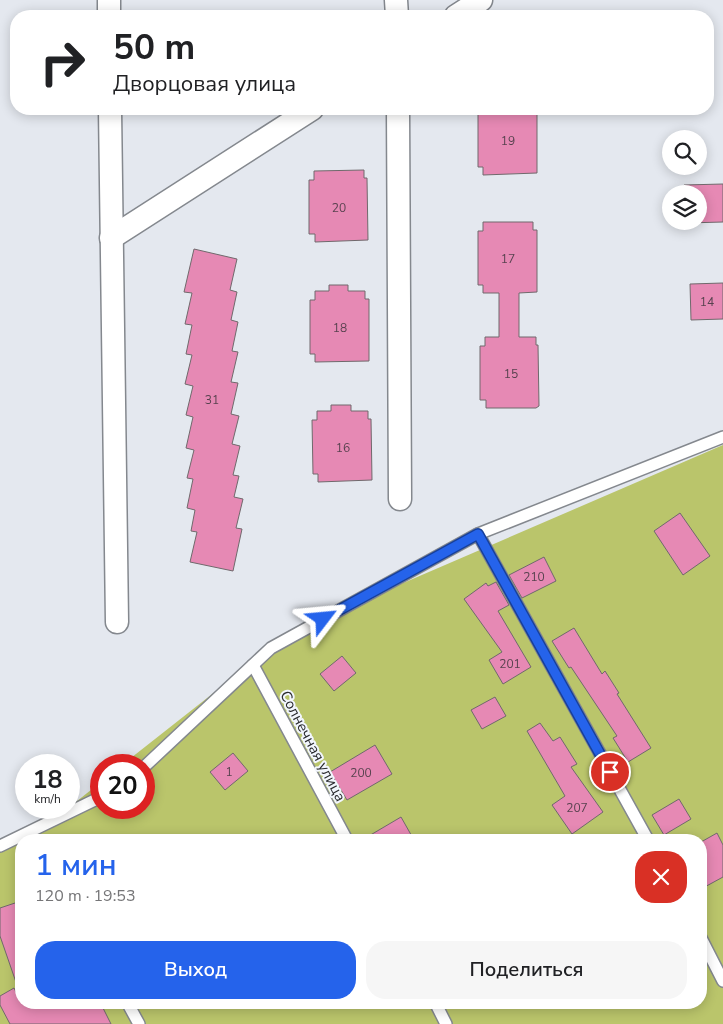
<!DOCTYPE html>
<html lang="ru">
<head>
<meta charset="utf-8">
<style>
  body { margin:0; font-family:"Nunito Sans",sans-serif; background:#f6f6f6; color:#202124; height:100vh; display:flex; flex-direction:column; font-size:19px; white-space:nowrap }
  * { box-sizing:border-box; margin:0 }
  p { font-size:16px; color:#757577 }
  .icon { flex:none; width:28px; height:28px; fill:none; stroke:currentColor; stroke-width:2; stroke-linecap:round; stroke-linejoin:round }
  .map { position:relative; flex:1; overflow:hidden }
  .drawer { position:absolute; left:15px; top:834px; width:692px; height:175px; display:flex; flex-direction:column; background:#fff; border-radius:20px; box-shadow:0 2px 12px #0003 }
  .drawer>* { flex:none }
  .guide { position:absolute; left:10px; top:10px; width:704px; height:105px; border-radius:20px; box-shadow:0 2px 12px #0003; background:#fff; color:#202124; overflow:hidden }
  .tools { position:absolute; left:662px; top:130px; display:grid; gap:10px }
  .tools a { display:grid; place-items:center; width:45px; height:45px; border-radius:50%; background:#fff; box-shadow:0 2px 12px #0003; font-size:25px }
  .speed { position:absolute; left:15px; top:754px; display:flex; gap:10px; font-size:25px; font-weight:700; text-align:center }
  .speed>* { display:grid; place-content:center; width:65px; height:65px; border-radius:50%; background:#fff; box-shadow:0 2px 12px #0003; line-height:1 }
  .speed small { font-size:12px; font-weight:400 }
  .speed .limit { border:8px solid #d22; background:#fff; color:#111 }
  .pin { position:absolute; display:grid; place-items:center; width:42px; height:42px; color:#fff; margin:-21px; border:2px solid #fff; border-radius:50%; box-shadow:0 1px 5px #0007 }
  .me { position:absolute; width:55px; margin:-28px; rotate:61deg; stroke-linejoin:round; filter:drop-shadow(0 0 4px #0008) }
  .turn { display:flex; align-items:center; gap:18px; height:105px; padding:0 20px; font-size:22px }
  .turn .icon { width:65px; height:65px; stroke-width:2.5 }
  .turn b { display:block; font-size:35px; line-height:42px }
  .round { display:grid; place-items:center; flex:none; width:52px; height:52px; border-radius:20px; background:#f6f6f6 }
  .headline { display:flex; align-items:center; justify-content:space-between; height:85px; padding:0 20px }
  h1 { font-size:30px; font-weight:600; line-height:38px; color:#2563eb }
  .action { display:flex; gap:10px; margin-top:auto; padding:10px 20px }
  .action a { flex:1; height:58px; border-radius:20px; background:#2563eb; color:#fff; font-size:20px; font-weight:600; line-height:58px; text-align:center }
  .action a+a { background:#f6f6f6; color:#202124 }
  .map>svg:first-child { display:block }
  .green { fill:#bac56b; fill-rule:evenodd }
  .building { fill:#e689b4; stroke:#70696c }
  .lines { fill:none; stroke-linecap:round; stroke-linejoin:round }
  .lane-casing { stroke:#84888e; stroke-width:14 }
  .street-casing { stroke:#84888e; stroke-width:25 }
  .lane { stroke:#fff; stroke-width:11 }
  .street { stroke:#fff; stroke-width:22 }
  .route-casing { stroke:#184099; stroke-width:12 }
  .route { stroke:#2563eb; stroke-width:9 }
  .labels { text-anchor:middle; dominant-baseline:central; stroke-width:4; stroke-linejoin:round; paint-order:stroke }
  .number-label { font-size:12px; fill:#58424f }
  .street-label { font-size:15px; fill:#292a2d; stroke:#f2f6fd }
</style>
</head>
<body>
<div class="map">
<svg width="723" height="1024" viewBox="0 0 723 1024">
  <rect width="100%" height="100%" fill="#e4e8ef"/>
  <path class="green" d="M723,445V1024H0V841L38,832L101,782V808H144V765H122L292,631ZM21,840H701V1002H21Z"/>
  <g class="building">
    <path d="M483,109H533V111H537V173L483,175V167H478V113H483Z"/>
    <path d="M364,170V178H367L368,240L315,242V234H309V180H314V171Z"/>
    <path d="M723,184V222L686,223V221H699V194H685L684,185Z"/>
    <path d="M483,222H533V230H537V292L519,293V337H536V345H538L539,406L536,408H486V400H480V346H485V337H499V293H483V285H478V231H483Z"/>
    <path d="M194,249L237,259L230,290L237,292L231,320L238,322L232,351L238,352L231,382L238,383L231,414L239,416L232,444L240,446L233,475L239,476L234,497L243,499L236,528L242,529L233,571L190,562L197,532L191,531L195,510L187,508L193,479L187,478L194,450L186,448L193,417L186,415L193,386L185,384L192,355L186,354L192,325L185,324L192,293L184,292Z"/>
    <path d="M723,283V319L691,320L690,284Z"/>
    <path d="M329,285H348V291H365V299H369V361L315,362V354H310V300H315V291H329Z"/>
    <path d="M331,405H351V411H368V419H371L372,480L318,482V474H313L312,420H317V411H331Z"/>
    <path d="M680,513L710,556L683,575L654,531Z"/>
    <path d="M544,557L556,581L522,598L509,575Z"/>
    <path d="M496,582L509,605L498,611L531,667L503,684L489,660L502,652L464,599L486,583L488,586Z"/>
    <path d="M574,628L602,674L605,671L619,693L617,694L651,748L628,762L613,738L617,736L571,667L569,668L552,641Z"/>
    <path d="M342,656L356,673L334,691L320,674Z"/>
    <path d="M495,697L506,716L482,729L471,710Z"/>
    <path d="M540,723L553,741L560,737L577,764L571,767L603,812L572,834L552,805L565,796L527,731Z"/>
    <path d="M375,745L392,774L347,800L330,772Z"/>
    <path d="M233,753L248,771L225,790L210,772Z"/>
    <path d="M679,799L691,819L664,835L652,815Z"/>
    <path d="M401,817L414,840H362Z"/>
    <path d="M717,833L723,845V877L701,889V842Z"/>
    <path d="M21,901V988H18L0,936V908Z"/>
    <path d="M14,988L21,1002H100L111,1024H10L0,1005V996Z"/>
  </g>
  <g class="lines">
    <defs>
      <g id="lane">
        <path d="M478,534L648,840"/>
        <path d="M253,665L347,840"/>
        <path d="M144,767L271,648L478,534L723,437"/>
        <path d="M0,846L101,797"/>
        <path d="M701,938L723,981"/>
        <path d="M127,1002L139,1024"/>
        <path d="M435,1002L446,1024"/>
      </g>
      <g id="street">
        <path d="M109,0V16"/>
        <path d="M396,0L397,16"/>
        <path d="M456,16L481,0"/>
        <path d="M110,109L117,622"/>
        <path d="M398,109L400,499"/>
        <path d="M111,238L312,109"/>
      </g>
    </defs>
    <use href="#lane" class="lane-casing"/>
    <use href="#street" class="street-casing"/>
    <use href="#lane" class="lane"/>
    <use href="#street" class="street"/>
  </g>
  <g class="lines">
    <defs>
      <path id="route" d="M323,619L478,534L610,772"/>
    </defs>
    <use href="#route" class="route-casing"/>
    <use href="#route" class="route"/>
  </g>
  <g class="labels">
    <g class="number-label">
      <text x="508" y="141">19</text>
      <text x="339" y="208">20</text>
      <text x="508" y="259">17</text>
      <text x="707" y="302">14</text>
      <text x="340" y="328">18</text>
      <text x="511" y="374">15</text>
      <text x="212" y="400">31</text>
      <text x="343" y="448">16</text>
      <text x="534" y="577">210</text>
      <text x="510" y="664">201</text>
      <text x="229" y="772">1</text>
      <text x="361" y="773">200</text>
      <text x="577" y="808">207</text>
    </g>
    <g class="street-label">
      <text transform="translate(313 746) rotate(62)">Солнечная улица</text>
    </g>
  </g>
</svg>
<div class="tools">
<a><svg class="icon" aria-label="search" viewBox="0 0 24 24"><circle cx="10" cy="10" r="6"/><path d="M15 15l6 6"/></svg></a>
<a><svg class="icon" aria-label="layers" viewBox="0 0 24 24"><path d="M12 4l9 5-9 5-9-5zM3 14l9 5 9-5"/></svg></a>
</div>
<div class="speed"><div>18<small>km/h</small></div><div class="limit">20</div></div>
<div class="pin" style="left:610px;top:772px;background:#d93025"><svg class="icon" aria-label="arrive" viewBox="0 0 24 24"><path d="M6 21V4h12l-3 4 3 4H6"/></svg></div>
<svg class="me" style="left:323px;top:619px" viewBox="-20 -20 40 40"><path d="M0-17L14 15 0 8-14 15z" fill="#2563eb" stroke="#fff" stroke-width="4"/></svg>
<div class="guide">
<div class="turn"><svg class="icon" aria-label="right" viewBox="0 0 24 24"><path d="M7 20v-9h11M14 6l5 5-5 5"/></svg><div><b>50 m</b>Дворцовая улица</div></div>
</div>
<section class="drawer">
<div class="headline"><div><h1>1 мин</h1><p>120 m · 19:53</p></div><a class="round" style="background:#d93025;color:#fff"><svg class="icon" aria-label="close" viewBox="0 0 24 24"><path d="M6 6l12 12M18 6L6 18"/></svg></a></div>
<div class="action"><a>Выход</a><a>Поделиться</a></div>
</section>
</div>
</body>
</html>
